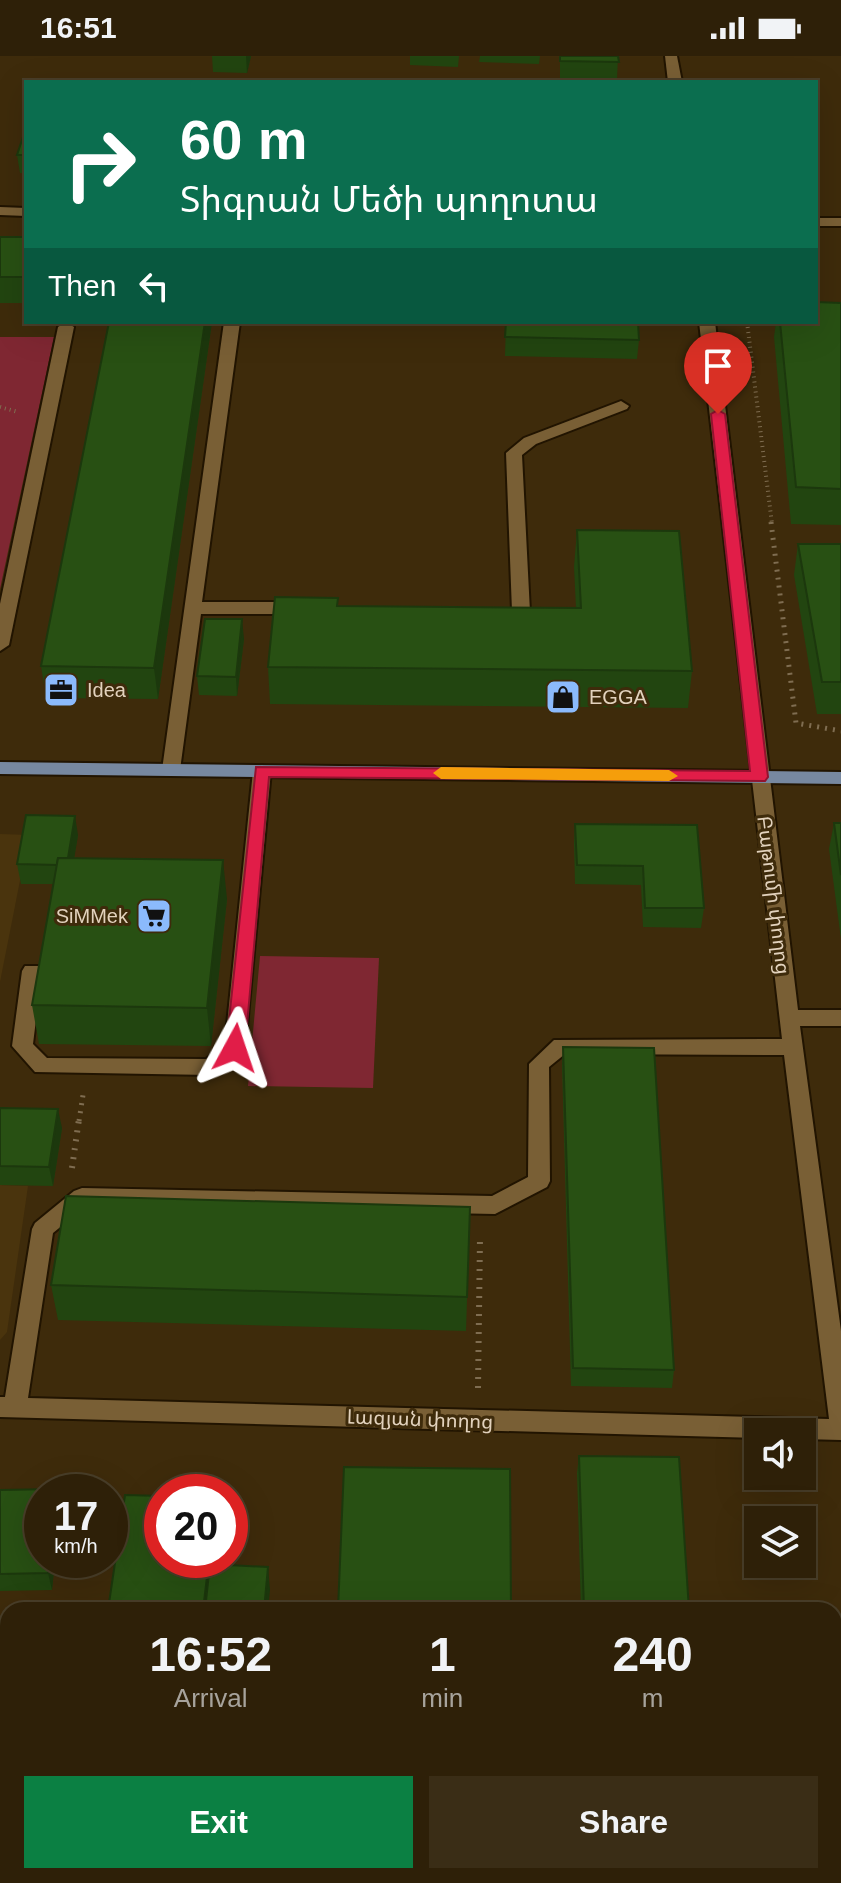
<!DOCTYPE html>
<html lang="en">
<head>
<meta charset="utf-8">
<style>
  body { margin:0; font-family:Helvetica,"Noto Sans Armenian",sans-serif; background:#3a2d16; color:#f1f3f6; height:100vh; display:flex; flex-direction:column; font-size:30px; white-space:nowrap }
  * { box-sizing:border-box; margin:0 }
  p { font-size:26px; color:#a7a39c }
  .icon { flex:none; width:44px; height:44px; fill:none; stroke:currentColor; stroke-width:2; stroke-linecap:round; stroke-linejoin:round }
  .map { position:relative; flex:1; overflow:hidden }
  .side { position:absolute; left:0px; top:1546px; width:842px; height:282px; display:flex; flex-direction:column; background:#2e2008; border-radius:24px 24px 0 0; box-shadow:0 8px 32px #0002,0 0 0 2px #493e29 }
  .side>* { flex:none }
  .top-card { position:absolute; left:24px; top:24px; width:794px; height:244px; border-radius:0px; box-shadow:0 8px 32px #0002,0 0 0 2px #493e29; background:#0b6e4f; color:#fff; overflow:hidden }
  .fabs { position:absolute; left:744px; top:1362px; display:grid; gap:16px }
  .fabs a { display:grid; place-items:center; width:72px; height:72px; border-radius:0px; background:#2e2008; box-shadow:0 8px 32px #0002,0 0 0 2px #493e29; font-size:40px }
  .speed { position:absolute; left:24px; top:1418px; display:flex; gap:16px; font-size:40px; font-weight:700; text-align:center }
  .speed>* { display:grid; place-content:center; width:104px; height:104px; border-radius:50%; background:#2e2008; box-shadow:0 8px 32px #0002,0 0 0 2px #493e29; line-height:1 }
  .speed small { font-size:20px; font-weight:400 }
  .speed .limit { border:12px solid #d22; background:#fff; color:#111 }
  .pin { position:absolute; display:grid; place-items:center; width:68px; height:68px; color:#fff; margin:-82px -34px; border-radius:50% 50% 50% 0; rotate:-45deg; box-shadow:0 0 8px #0007 }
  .pin .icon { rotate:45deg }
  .me { position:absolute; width:88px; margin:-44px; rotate:5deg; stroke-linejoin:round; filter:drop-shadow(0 0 6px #0008) }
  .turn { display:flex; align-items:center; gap:28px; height:168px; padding:0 24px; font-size:36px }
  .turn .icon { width:104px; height:104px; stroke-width:2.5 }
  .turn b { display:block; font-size:56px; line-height:68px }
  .then { display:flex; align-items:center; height:76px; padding:0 24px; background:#0003; gap:16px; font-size:30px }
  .eta { display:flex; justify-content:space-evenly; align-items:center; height:136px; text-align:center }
  .eta b { font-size:48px; font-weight:600; line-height:56px }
  .action { display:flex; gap:16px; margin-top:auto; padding:16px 24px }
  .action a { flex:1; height:92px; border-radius:0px; background:#0b8043; color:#fff; font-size:32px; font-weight:600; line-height:92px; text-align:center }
  .action a+a { background:#3a2d16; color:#f1f3f6 }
  .status { display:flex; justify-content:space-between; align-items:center; height:56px; padding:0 40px; background:#2e2008; direction:ltr }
  .status svg { height:22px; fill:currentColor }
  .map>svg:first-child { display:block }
  .built { fill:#4a340d }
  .green { fill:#7f2732 }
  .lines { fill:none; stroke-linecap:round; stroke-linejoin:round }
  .minor-casing { stroke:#211401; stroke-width:4 }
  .major-casing { stroke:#211401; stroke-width:4 }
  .path-far2 { stroke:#7f6d51; stroke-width:4; stroke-dasharray:1 4; stroke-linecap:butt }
  .path-far1 { stroke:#7f6d51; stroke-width:5; stroke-dasharray:2 6; stroke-linecap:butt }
  .path { stroke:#7f6d51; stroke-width:6; stroke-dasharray:2 7; stroke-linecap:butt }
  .minor { fill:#795f35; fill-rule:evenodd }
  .major { fill:#7788a0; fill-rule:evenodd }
  .wall { fill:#224510 }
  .shaded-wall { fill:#1c380d }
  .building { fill:#285013; stroke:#1c380d; stroke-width:2 }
  .route { fill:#e11d48; stroke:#92132f; stroke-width:2 }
  .slow { fill:#f59e0b }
  .labels { text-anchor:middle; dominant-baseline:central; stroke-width:6; stroke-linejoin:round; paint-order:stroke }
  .poi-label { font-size:20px; fill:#e2d2bd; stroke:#3e2b0b; text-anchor:start }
  .street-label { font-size:20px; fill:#e2d2bd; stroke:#3e2b0b }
</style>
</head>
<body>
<div class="status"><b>16:51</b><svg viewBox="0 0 49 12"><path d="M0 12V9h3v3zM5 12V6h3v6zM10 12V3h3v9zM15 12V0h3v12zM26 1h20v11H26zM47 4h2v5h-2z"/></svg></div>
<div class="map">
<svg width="841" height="1827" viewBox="0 0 841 1827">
  <rect width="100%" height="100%" fill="#3e2b0b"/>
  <g class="built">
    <path d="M0,778L29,779L0,926Z"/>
    <path d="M0,1129L28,1130L7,1276L0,1284Z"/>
  </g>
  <g class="green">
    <path d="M0,281H54L0,533Z"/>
    <path d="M260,900L379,902L373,1032L248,1030Z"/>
  </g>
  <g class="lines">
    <defs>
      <g id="minor">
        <path d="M665,0H677L682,26H668Z"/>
        <path d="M0,151L26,152V160L0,159Z"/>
        <rect x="816" y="162" width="25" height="8"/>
        <path d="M66,266L74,271L9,589L0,595V548L58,271Z"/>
        <path d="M224,266H240L202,546H301L310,552L301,558H201L180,714L171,720L162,714Z"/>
        <path d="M699,266H715L798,954H841V970H800L841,1275V1384L802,1383V1376H758V1382L0,1361V1341H5L32,1173L35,1167L74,1135L82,1132L492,1140L528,1121L529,1008L554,984L782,983ZM565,998L784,999L829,1363L28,1342L53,1177L86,1150L495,1158L547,1131L550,1125L549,1011Z"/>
        <path d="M621,345L629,350L627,353L536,388L522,399L530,556L512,577H500L497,573L512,555L506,397L524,382Z"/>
        <path d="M262,709L271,715L245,992L242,998L210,1019L35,1016L12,990L22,915L25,910H39L42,915L33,988L47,1002L206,1003L225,988L253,715Z"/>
        <path d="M834,1691L841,1692V1718L834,1717Z"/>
      </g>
      <path id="major" d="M0,706L841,716V728L0,718Z"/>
    </defs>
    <use href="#minor" class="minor-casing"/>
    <use href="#major" class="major-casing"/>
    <g class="path-far2">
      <path d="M747,266L772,468"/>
      <path d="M0,351L18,356"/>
    </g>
    <g class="path-far1">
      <path d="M771,466L796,667L841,675"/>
      <path d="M79,1065L83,1039"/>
    </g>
    <g class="path">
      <path d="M72,1112L79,1063"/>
      <path d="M478,1332L480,1182"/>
    </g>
    <use href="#minor" class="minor"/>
    <use href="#major" class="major"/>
  </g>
  <g class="wall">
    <path d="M212,0H251L247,17L213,16Z"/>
    <path d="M410,0H459L458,11L410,9Z"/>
    <path d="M480,0H540L539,8L479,6Z"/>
    <path d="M560,0H618L617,24L560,23Z"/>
    <path d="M26,72V117H20L17,99Z"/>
    <rect x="0" y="181" width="26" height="66"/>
    <path d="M841,247V469L791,468L774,281L776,266H816Z"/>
    <path d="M109,266H212L158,643L46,642L41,610Z"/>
    <path d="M506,266L639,284L637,303L505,300Z"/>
    <path d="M577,474L692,615L688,652L270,648L268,611L338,542V550L576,552L574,511Z"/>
    <path d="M798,488H841V658H817L794,519Z"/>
    <path d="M244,583L237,640L199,639L197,620Z"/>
    <path d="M834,767H841V883L829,793Z"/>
    <path d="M575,768L697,769L704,852L701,872L643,871L641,829L575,828L574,787Z"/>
    <path d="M78,779L74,802L227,843L211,990L39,988L32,949L53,828H21L17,808Z"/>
    <path d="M563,991L674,1314L672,1332L571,1330L562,1010Z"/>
    <path d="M0,1052L62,1072L53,1130L0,1129Z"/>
    <path d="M470,1151L466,1275L58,1264L51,1229Z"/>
    <path d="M579,1400L689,1554H581L577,1417Z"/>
    <path d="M55,1433L56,1436H42V1504H55L52,1534L0,1535V1434Z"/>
  </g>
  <g class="shaded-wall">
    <path d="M246,0H251L247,17Z"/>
    <path d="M205,266H212L158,643L154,612Z"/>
    <path d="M242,563L244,583L237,640L236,621Z"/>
    <path d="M75,760L78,779L70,828L67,809Z"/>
    <path d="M223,804L227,843L211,990L207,952Z"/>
    <path d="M58,1053L62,1072L53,1130L49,1111Z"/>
    <path d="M49,1504H55L52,1534L48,1517Z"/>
    <path d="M209,1504H213L208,1554H203Z"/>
    <path d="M268,1511L270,1534L268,1554H264Z"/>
    <path d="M9,1820H19L18,1827H8Z"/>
  </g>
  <g class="building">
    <path d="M560,0H618L619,6L560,5Z"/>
    <path d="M26,72V99H17Z"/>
    <rect x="0" y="181" width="26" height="40"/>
    <path d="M816,246L841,247V433L796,431L780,266H816Z"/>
    <path d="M109,266H205L154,612L41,610Z"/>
    <path d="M506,266H638L639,284L505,281Z"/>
    <path d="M577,474L679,475L692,615L268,611L275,541L338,542L337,550L581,552Z"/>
    <path d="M798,488H841V626H822Z"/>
    <path d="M205,563H242L236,621L197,620Z"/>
    <path d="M26,759L75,760L68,802H58L57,809L17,808Z"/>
    <path d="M834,767H841V819Z"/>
    <path d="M575,768L697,769L704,852H645L643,810L577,809Z"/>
    <path d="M58,802L223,804L207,952L32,949Z"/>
    <path d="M563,991L654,992L674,1314L573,1312Z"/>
    <path d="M0,1052L58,1053L49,1111L0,1110Z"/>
    <path d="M66,1140L470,1151L467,1241L51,1229Z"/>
    <path d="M579,1400L679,1401L689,1554H584Z"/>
    <path d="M344,1411L510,1413L511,1554H338Z"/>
    <path d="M55,1433V1436H42V1504H49L48,1517L0,1518V1434Z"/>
    <path d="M125,1439L162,1440V1504H209L203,1554H108Z"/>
    <path d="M210,1508L268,1511L264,1554H205Z"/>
    <rect x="0" y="1741" width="8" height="86"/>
    <path d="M175,1820H239V1821L392,1827H174Z"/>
    <path d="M576,1820H715L716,1827H576Z"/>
  </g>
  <path class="route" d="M718,354L725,358L768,721L765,725L269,721L245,992L235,999L229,997L226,992L256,711L750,715L711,358Z"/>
  <path class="slow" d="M441,711L669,714L678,720L669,725L441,723L433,717Z"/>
  <defs>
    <symbol id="office-square" viewBox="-11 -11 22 22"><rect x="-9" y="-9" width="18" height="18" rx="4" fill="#8bbafc" stroke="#3e2b0b"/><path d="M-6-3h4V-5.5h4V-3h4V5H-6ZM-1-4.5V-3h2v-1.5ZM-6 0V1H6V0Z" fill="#111"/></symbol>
    <symbol id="shop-square" viewBox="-11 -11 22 22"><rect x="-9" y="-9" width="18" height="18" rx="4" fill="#8bbafc" stroke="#3e2b0b"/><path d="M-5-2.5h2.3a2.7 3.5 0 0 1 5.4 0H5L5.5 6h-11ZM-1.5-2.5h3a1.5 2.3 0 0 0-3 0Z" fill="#111"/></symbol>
    <symbol id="supermarket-square" viewBox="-11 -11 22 22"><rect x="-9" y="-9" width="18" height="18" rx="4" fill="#8bbafc" stroke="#3e2b0b"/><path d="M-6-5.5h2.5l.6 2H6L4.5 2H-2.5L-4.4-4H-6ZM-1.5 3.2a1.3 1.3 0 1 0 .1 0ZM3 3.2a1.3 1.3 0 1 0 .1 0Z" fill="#111"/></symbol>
  </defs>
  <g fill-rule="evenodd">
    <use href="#office-square" x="41" y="614" width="40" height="40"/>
    <use href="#shop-square" x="543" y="621" width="40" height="40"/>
    <use href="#supermarket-square" x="134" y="840" width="40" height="40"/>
  </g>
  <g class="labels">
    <g class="poi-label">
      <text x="87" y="634">Idea</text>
      <text x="589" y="641">EGGA</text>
      <text x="128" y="860" text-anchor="end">SiMMek</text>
    </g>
    <g class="street-label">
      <text transform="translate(774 839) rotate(83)">Բաթումի փողոց</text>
      <text transform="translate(420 1363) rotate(2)">Լազյան փողոց</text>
    </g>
  </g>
</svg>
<div class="fabs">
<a><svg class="icon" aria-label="sound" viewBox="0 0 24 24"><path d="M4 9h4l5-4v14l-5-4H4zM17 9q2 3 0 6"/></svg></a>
<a><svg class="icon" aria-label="layers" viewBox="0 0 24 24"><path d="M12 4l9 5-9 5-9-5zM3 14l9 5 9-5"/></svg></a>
</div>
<div class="speed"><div>17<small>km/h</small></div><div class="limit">20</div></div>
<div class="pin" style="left:718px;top:358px;background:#d93025"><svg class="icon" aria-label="arrive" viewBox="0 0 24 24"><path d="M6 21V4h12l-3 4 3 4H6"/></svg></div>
<svg class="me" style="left:235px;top:992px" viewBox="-20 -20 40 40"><path d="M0-17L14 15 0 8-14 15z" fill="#e11d48" stroke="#fff" stroke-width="4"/></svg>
<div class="top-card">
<div class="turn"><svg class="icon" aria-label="right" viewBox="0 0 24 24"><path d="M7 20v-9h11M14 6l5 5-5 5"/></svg><div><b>60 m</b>Տիգրան Մեծի պողոտա</div></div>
<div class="then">Then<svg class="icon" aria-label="left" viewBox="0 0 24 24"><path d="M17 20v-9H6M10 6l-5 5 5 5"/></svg></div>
</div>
<section class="side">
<div class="eta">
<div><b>16:52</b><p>Arrival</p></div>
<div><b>1</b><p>min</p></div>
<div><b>240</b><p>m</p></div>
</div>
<div class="action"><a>Exit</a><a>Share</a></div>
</section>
</div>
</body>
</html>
